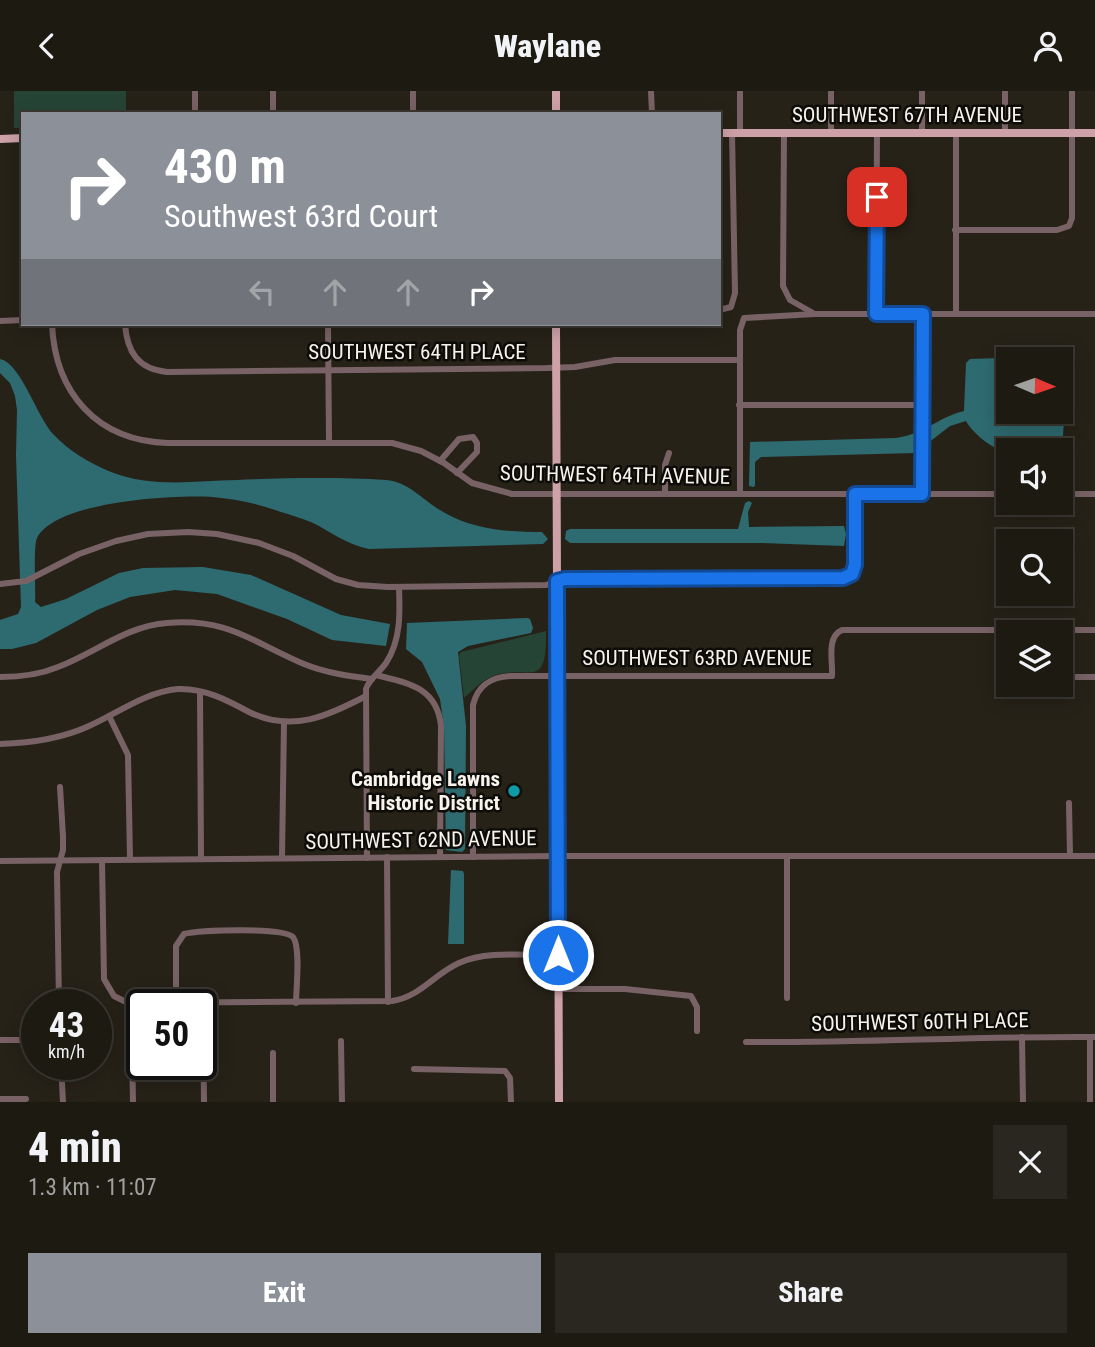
<!DOCTYPE html>
<html lang="en">
<head>
<meta charset="utf-8">
<style>
  body { margin:0; font-family:"Roboto Condensed",sans-serif; background:#2a2720; color:#f1f3f6; height:100vh; display:flex; flex-direction:column; font-size:26px; white-space:nowrap }
  * { box-sizing:border-box; margin:0 }
  p { font-size:23px; color:#a0a19f }
  .icon { flex:none; width:38px; height:38px; fill:none; stroke:currentColor; stroke-width:2; stroke-linecap:round; stroke-linejoin:round }
  .map { position:relative; height:1011px; overflow:hidden }
  .panel { display:flex; flex-direction:column; background:#1d1a12; flex:1 }
  .panel>* { flex:none }
  .guide { position:absolute; left:21px; top:21px; width:700px; height:214px; border-radius:0px; box-shadow:0 4px 18px #0003,0 0 0 2px #3b3832; background:#8c9099; color:#fff; overflow:hidden }
  .needle { width:46px; rotate:92deg }
  .controls { position:absolute; left:996px; top:256px; display:grid; gap:14px }
  .controls a { display:grid; place-items:center; width:77px; height:77px; border-radius:0px; background:#1d1a12; box-shadow:0 4px 18px #0003,0 0 0 2px #3b3832; font-size:35px }
  .speed { position:absolute; left:21px; top:898px; display:flex; gap:14px; font-size:35px; font-weight:700; text-align:center }
  .speed>* { display:grid; place-content:center; width:91px; height:91px; border-radius:50%; background:#1d1a12; box-shadow:0 4px 18px #0003,0 0 0 2px #3b3832; line-height:1 }
  .speed small { font-size:18px; font-weight:400 }
  .speed .limit { border:4px solid #111; border-radius:10px; background:#fff; color:#111 }
  .pin { position:absolute; display:grid; place-items:center; width:60px; height:60px; color:#fff; margin:-30px; border-radius:14px; box-shadow:0 4px 10px #0006 }
  .me { position:absolute; width:77px; margin:-38px; rotate:0deg; stroke-linejoin:round; filter:drop-shadow(0 0 5px #0008) }
  .turn { display:flex; align-items:center; gap:24px; height:147px; padding:0 28px; font-size:32px }
  .turn .icon { width:91px; height:91px; stroke-width:2.5 }
  .turn b { display:block; font-size:49px; line-height:60px }
  .lanes { display:flex; align-items:center; height:66px; padding:0 28px; background:#0003; justify-content:center; gap:35px; direction:ltr }
  .lanes .off { opacity:.35 }
  .round { display:grid; place-items:center; flex:none; width:74px; height:74px; border-radius:0px; background:#2a2720 }
  .summary { display:flex; align-items:center; justify-content:space-between; height:119px; padding:0 28px }
  h1 { font-size:42px; font-weight:800; line-height:52px }
  .action { display:flex; gap:14px; margin-top:auto; padding:14px 28px }
  .action a { flex:1; height:80px; border-radius:0px; background:#8c9099; color:#fff; font-size:28px; font-weight:800; line-height:80px; text-align:center }
  .action a+a { background:#2a2720; color:#f1f3f6 }
  header { display:flex; justify-content:space-between; align-items:center; height:91px; padding:0 28px; background:#1d1a12; font-size:32px; font-weight:800 }
  .map>svg:first-child { display:block }
  .green { fill:#264436 }
  .water { fill:#2e6b71 }
  .lines { fill:none; stroke-linecap:round; stroke-linejoin:round }
  .minor { stroke:#786265; stroke-width:6 }
  .major { stroke:#cea1a8; stroke-width:8 }
  .route-casing { stroke:#114b97; stroke-width:18 }
  .route { stroke:#1a73e8; stroke-width:12 }
  .culture-dot { fill:#0f9aa8; stroke:#0e0c08; stroke-width:2.5 }
  .labels { text-anchor:middle; dominant-baseline:central; stroke-width:5; stroke-linejoin:round; paint-order:stroke }
  .street-label { font-size:21px; fill:#f8f4ed; stroke:#0e0c08 }
  .poi-label { font-size:21px; font-weight:bold; fill:#f8f4ed; stroke:#0e0c08; text-anchor:end }
</style>
</head>
<body>
<header><svg class="icon" aria-label="back" viewBox="0 0 24 24"><path d="M15 5l-7 7 7 7"/></svg>Waylane<svg class="icon" aria-label="person" viewBox="0 0 24 24"><circle cx="12" cy="8" r="4"/><path d="M4 21q1-7 8-7t8 7"/></svg></header>
<div class="map">
<svg width="1095" height="1011" viewBox="0 0 1095 1011">
  <rect width="100%" height="100%" fill="#272218"/>
  <g class="green">
    <path d="M14,0H126V23H23V37H14Z"/>
    <path d="M546,540C547,603 529,571 491,586C481,590 472,600 464,607L459,564L461,561Z"/>
  </g>
  <g class="water">
    <path d="M1035,266L1056,268H1008V320H1060L1061,273L1065,280L1066,291L1063,345L1057,359H1008V362C994,359 973,343 966,330L950,335L915,362L761,366L755,371V394L754,396L749,395L750,351L896,347C925,343 938,326 964,320L966,272L970,268Z"/>
    <path d="M0,268C21,272 37,327 54,344C69,360 91,373 111,381C151,397 195,390 237,389C286,387 337,386 386,389C410,391 424,411 445,422C475,439 509,441 542,441L548,448L543,453L369,458C347,454 330,440 311,431C301,427 291,424 281,421C259,413 236,408 213,406C176,403 55,410 37,447C33,456 36,498 35,511L41,516L66,508L119,482L143,477L203,476L251,484L341,524L390,533L386,555L332,549L287,528L217,503L175,499L130,506L97,519L36,552L12,558H0V529L18,523L21,516L16,364L17,319L15,305L10,292L0,282Z"/>
    <path d="M749,410L752,412L748,421L749,436L844,435L846,443L844,455L762,452H570L565,448L566,440L570,438H738L745,412Z"/>
    <path d="M527,527L530,528L533,537L531,542L468,555L458,561L466,635L465,758L462,761L446,759L444,636L440,608L422,571L406,558L407,532Z"/>
    <path d="M451,779L463,780L464,783V853H448Z"/>
  </g>
  <g class="lines">
    <g class="minor">
      <path d="M195,0V23"/>
      <path d="M273,0V23"/>
      <path d="M413,0V23"/>
      <path d="M651,0L652,23"/>
      <path d="M740,0V42"/>
      <path d="M831,0V42"/>
      <path d="M922,0V41"/>
      <path d="M1005,0V42"/>
      <path d="M784,42L783,195L790,209L813,222"/>
      <path d="M956,42V223"/>
      <path d="M955,139H1057L1069,135L1072,127V0"/>
      <path d="M719,219L731,216L735,202L732,42"/>
      <path d="M876,223L877,41"/>
      <path d="M0,230L23,229"/>
      <path d="M52,233C55,302 97,350 168,352H392L421,360L444,372L472,392L512,403H1008"/>
      <path d="M125,233C127,261 138,278 167,281L547,277L575,276L615,269H740"/>
      <path d="M328,233L329,351"/>
      <path d="M739,314H923"/>
      <path d="M440,370L459,348L473,346L477,352V361L457,382"/>
      <path d="M665,403V374L669,362"/>
      <path d="M740,403V239L744,227L815,223H1095"/>
      <path d="M922,403L923,223"/>
      <path d="M1060,403H1095"/>
      <path d="M0,493L26,490L79,463L116,450L148,443L188,441L217,443L259,452L293,465L336,488L358,494L388,496L546,494L565,487H841L852,483L855,474V403"/>
      <path d="M376,584C408,592 437,596 441,635L440,766"/>
      <path d="M0,586C20,586 39,584 58,576C95,562 126,535 167,532C229,527 252,551 304,573C326,582 349,585 372,588"/>
      <path d="M1060,586H1095"/>
      <path d="M200,601L201,768"/>
      <path d="M109,625L128,664L130,768"/>
      <path d="M0,653C31,652 61,648 89,635C118,622 145,601 178,598C204,597 227,609 249,621C292,642 328,625 366,605"/>
      <path d="M1069,712L1070,765"/>
      <path d="M787,765V907"/>
      <path d="M387,766L388,911"/>
      <path d="M473,766V614C478,593 492,586 511,585H832C833,570 826,546 842,539H1095"/>
      <path d="M282,767L284,631"/>
      <path d="M367,767L366,598C369,588 380,581 386,572C401,549 400,522 399,496"/>
      <path d="M102,769L104,888L114,905L128,912L392,910C420,906 434,883 459,872C488,859 526,865 557,864"/>
      <path d="M0,770L557,765H1095"/>
      <path d="M558,898H625L691,905L697,916V940"/>
      <path d="M176,913V855L184,843C199,839 284,836 293,846C301,856 296,899 296,912"/>
      <path d="M203,913L204,1011"/>
      <path d="M59,914L57,781L63,759V745L60,696"/>
      <path d="M1022,946L1023,1011"/>
      <path d="M1090,946V1011"/>
      <path d="M0,949H37"/>
      <path d="M341,950L342,1011"/>
      <path d="M746,951C863,952 978,945 1095,946"/>
      <path d="M132,954L133,1011"/>
      <path d="M273,962V1011"/>
      <path d="M61,973L63,1011"/>
      <path d="M414,978L505,980L510,987L511,1011"/>
      <path d="M0,1008H26"/>
    </g>
    <g class="major">
      <path d="M556,0V23"/>
      <path d="M719,42H1095"/>
      <path d="M0,48L23,47"/>
      <path d="M556,233L559,1011"/>
    </g>
  </g>
  <g class="lines">
    <defs>
      <path id="route" d="M558,864L557,490L565,488L843,487L852,483L855,474V403H922L923,223H876L877,106"/>
    </defs>
    <use href="#route" class="route-casing"/>
    <use href="#route" class="route"/>
  </g>
  <circle class="culture-dot" cx="514" cy="700" r="7"/>
  <g class="labels">
    <g class="street-label">
      <text x="907" y="24">SOUTHWEST 67TH AVENUE</text>
      <text x="417" y="261">SOUTHWEST 64TH PLACE</text>
      <text transform="translate(615 384) rotate(1)">SOUTHWEST 64TH AVENUE</text>
      <text x="697" y="567">SOUTHWEST 63RD AVENUE</text>
      <text transform="translate(421 749) rotate(-1)">SOUTHWEST 62ND AVENUE</text>
      <text transform="translate(920 931) rotate(-1)">SOUTHWEST 60TH PLACE</text>
    </g>
    <g class="poi-label">
      <text x="500" y="688">Cambridge Lawns<tspan x="500" dy="24">Historic District</tspan></text>
    </g>
  </g>
</svg>
<div class="controls">
<a><svg class="needle" viewBox="-14 -14 28 28"><path d="M0-13l5 13h-10z" fill="#e53935"/><path d="M0 13l5-13h-10z" fill="#a0a19f"/></svg></a>
<a><svg class="icon" aria-label="sound" viewBox="0 0 24 24"><path d="M4 9h4l5-4v14l-5-4H4zM17 9q2 3 0 6"/></svg></a>
<a><svg class="icon" aria-label="search" viewBox="0 0 24 24"><circle cx="10" cy="10" r="6"/><path d="M15 15l6 6"/></svg></a>
<a><svg class="icon" aria-label="layers" viewBox="0 0 24 24"><path d="M12 4l9 5-9 5-9-5zM3 14l9 5 9-5"/></svg></a>
</div>
<div class="speed"><div>43<small>km/h</small></div><div class="limit">50</div></div>
<div class="pin" style="left:877px;top:106px;background:#d93025"><svg class="icon" aria-label="arrive" viewBox="0 0 24 24"><path d="M6 21V4h12l-3 4 3 4H6"/></svg></div>
<svg class="me" style="left:558px;top:864px" viewBox="-20 -20 40 40"><circle r="17" fill="#1a73e8" stroke="#fff" stroke-width="3"/><path d="M0-11L8 9 0 5-8 9z" fill="#fff"/></svg>
<div class="guide">
<div class="turn"><svg class="icon" aria-label="right" viewBox="0 0 24 24"><path d="M7 20v-9h11M14 6l5 5-5 5"/></svg><div><b>430 m</b>Southwest 63rd Court</div></div>
<div class="lanes"><svg class="icon off" aria-label="left" viewBox="0 0 24 24"><path d="M17 20v-9H6M10 6l-5 5 5 5"/></svg><svg class="icon off" aria-label="ahead" viewBox="0 0 24 24"><path d="M12 20V5M6 11l6-6 6 6"/></svg><svg class="icon off" aria-label="ahead" viewBox="0 0 24 24"><path d="M12 20V5M6 11l6-6 6 6"/></svg><svg class="icon" aria-label="right" viewBox="0 0 24 24"><path d="M7 20v-9h11M14 6l5 5-5 5"/></svg></div>
</div>
</div>
<section class="panel">
<div class="summary"><div><h1>4 min</h1><p>1.3 km · 11:07</p></div><a class="round"><svg class="icon" aria-label="close" viewBox="0 0 24 24"><path d="M6 6l12 12M18 6L6 18"/></svg></a></div>
<div class="action"><a>Exit</a><a>Share</a></div>
</section>
</body>
</html>
